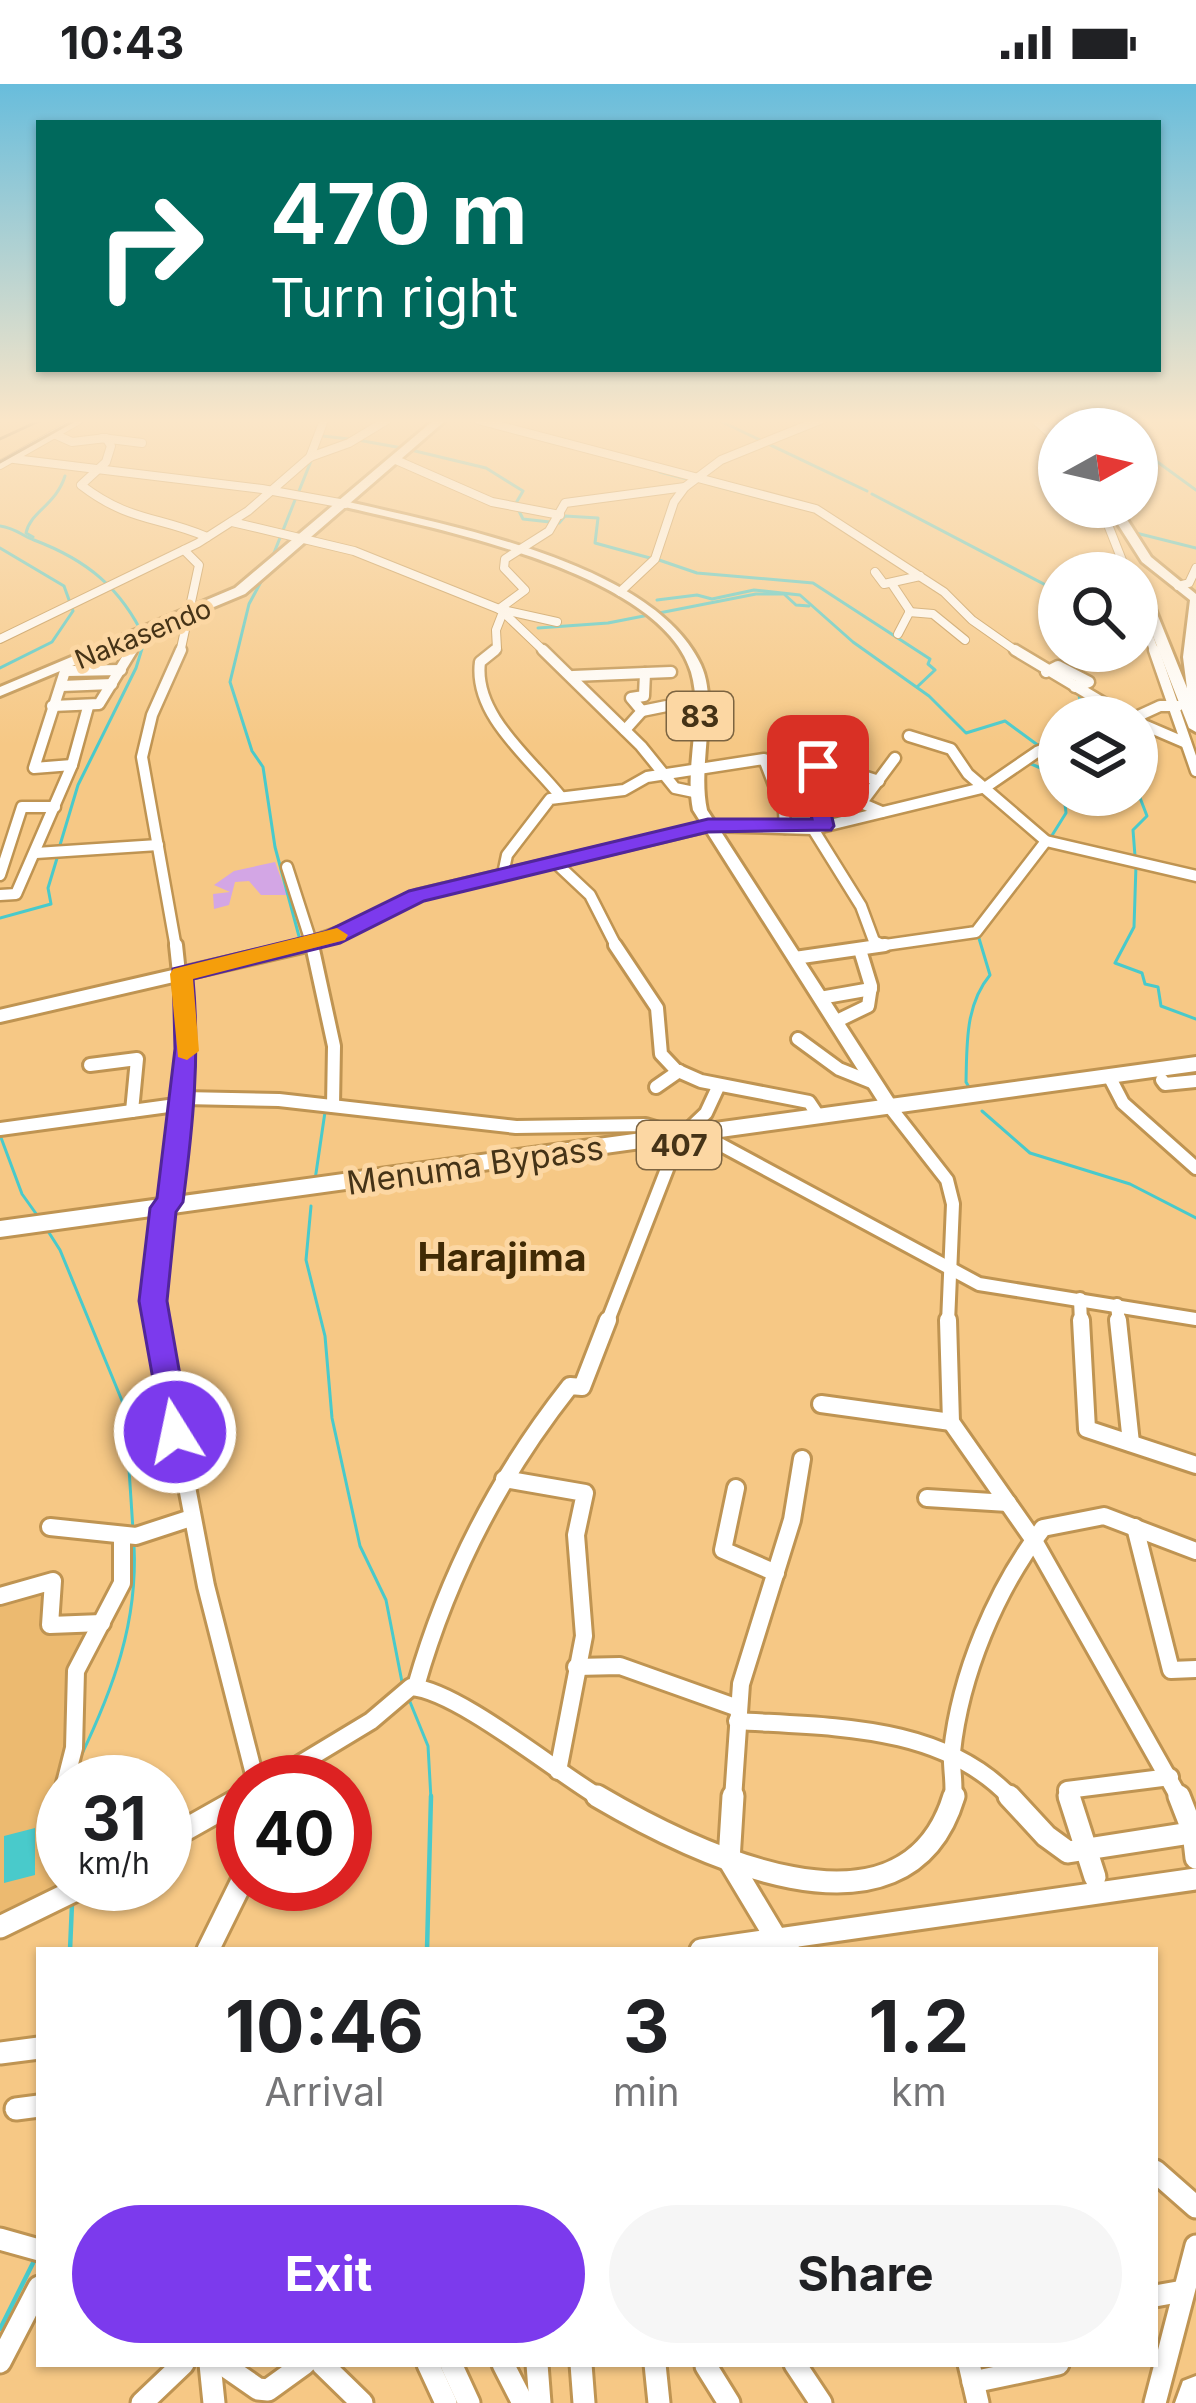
<!DOCTYPE html>
<html lang="en">
<head>
<meta charset="utf-8">
<style>
  body { margin:0; font-family:Inter,sans-serif; background:#f6f6f6; color:#202124; height:100vh; display:flex; flex-direction:column; font-size:45px; white-space:nowrap }
  * { box-sizing:border-box; margin:0 }
  p { font-size:39px; color:#757577 }
  .icon { flex:none; width:66px; height:66px; fill:none; stroke:currentColor; stroke-width:2; stroke-linecap:round; stroke-linejoin:round }
  .map { position:relative; flex:1; overflow:hidden }
  .side { position:absolute; left:36px; top:1863px; width:1122px; height:420px; display:flex; flex-direction:column; background:#fff; border-radius:0px; box-shadow:0 3px 9px #0004 }
  .side>* { flex:none }
  .banner { position:absolute; left:36px; top:36px; width:1125px; height:252px; border-radius:0px; box-shadow:0 3px 9px #0004; background:#00695c; color:#fff; overflow:hidden }
  .needle { width:78px; rotate:82deg }
  .fabs { position:absolute; left:1038px; top:324px; display:grid; gap:24px }
  .fabs a { display:grid; place-items:center; width:120px; height:120px; border-radius:50%; background:#fff; box-shadow:0 3px 9px #0004; font-size:60px }
  .speed { position:absolute; left:36px; top:1671px; display:flex; gap:24px; font-size:60px; font-weight:700; text-align:center }
  .speed>* { display:grid; place-content:center; width:156px; height:156px; border-radius:50%; background:#fff; box-shadow:0 3px 9px #0004; line-height:1 }
  .speed small { font-size:30px; font-weight:400 }
  .speed .limit { border:18px solid #d22; background:#fff; color:#111 }
  .pin { position:absolute; display:grid; place-items:center; width:102px; height:102px; color:#fff; margin:-51px; border-radius:24px; box-shadow:0 6px 18px #0006 }
  .me { position:absolute; width:132px; margin:-66px; rotate:350deg; stroke-linejoin:round; filter:drop-shadow(0 0 9px #0008) }
  .turn { display:flex; align-items:center; gap:42px; height:252px; padding:0 36px; font-size:54px }
  .turn .icon { width:156px; height:156px; stroke-width:2.5 }
  .turn b { display:block; font-size:84px; line-height:102px }
  .eta { display:flex; justify-content:space-evenly; align-items:center; height:204px; text-align:center }
  .eta b { font-size:72px; font-weight:700; line-height:84px }
  .primary-button { display:flex; gap:24px; margin-top:auto; padding:24px 36px }
  .primary-button a { flex:1; height:138px; border-radius:72px; background:#7c3aed; color:#fff; font-size:48px; font-weight:700; line-height:138px; text-align:center }
  .primary-button a+a { background:#f6f6f6; color:#202124 }
  .status { display:flex; justify-content:space-between; align-items:center; height:84px; padding:0 60px; background:#fff; direction:ltr }
  .status svg { height:33px; fill:currentColor }
  .map>svg:first-child { display:block }
  .built { fill:#ecba70 }
  .green { fill:#d3a6e5 }
  .water { fill:#49cacb }
  .lines { fill:none; stroke-linecap:round; stroke-linejoin:round }
  .stream-far1 { stroke:#49cacb; stroke-width:3 }
  .stream { stroke:#49cacb; stroke-width:4.5 }
  .minor-far4-casing { stroke:#bf9452; stroke-width:10 }
  .minor-far3-casing { stroke:#bf9452; stroke-width:15 }
  .minor-far2-casing { stroke:#bf9452; stroke-width:18 }
  .minor-far1-casing { stroke:#bf9452; stroke-width:22 }
  .minor-casing { stroke:#bf9452; stroke-width:27 }
  .major-casing { stroke:#bf9452; stroke-width:6 }
  .highway-casing { stroke:#bf9452; stroke-width:6 }
  .minor-far4 { stroke:#fff; stroke-width:8 }
  .minor-far3 { stroke:#fff; stroke-width:10 }
  .minor-far2 { stroke:#fff; stroke-width:12 }
  .minor-far1 { stroke:#fff; stroke-width:16 }
  .minor { stroke:#fff; stroke-width:21 }
  .major { fill:#fff; fill-rule:evenodd }
  .highway { fill:#fff; fill-rule:evenodd }
  .rail { stroke:#705732; stroke-width:3 }
  .route { fill:#7c3aed; stroke:#51269a; stroke-width:3 }
  .slow { fill:#f59e0b }
  .labels { text-anchor:middle; dominant-baseline:central; stroke-width:10; stroke-linejoin:round; paint-order:stroke }
  .far-street-label { font-size:27px; fill:#453317; stroke:#fcd7a3 }
  .shield { fill:#fcd7a3; stroke:#7c6441; stroke-width:3 }
  .shield-label { font-size:30px; font-weight:bold; fill:#453317 }
  .street-label { font-size:33px; fill:#453317; stroke:#fcd7a3 }
  .quarter-label { font-size:39px; font-weight:bold; fill:#402a05; stroke:#fcd7a3 }
</style>
</head>
<body>
<div class="status"><b>10:43</b><svg viewBox="0 0 49 12"><path d="M0 12V9h3v3zM5 12V6h3v6zM10 12V3h3v9zM15 12V0h3v12zM26 1h20v11H26zM47 4h2v5h-2z"/></svg></div>
<div class="map">
<svg width="1196" height="2319" viewBox="0 0 1196 2319">
  <rect width="100%" height="100%" fill="#f6c885"/>
  <path class="built" d="M47,1505L44,1544H92L70,1589L69,1667L55,1724L59,1799L54,1806L0,1837V1516Z"/>
  <path class="green" d="M275,778L287,811H261L249,797L235,798L229,821L214,825L213,810L230,808L214,801L234,787Z"/>
  <path class="water" d="M35,1744V1791L4,1799V1752Z"/>
  <g class="lines">
    <g class="stream-far1">
      <path d="M718,336L867,407"/>
      <path d="M1099,336L1111,345"/>
      <path d="M323,352L349,355"/>
      <path d="M358,356L402,364"/>
      <path d="M1137,363L1196,406"/>
      <path d="M411,366L486,384L523,407L516,419"/>
      <path d="M660,388L691,396"/>
      <path d="M712,401L773,417"/>
      <path d="M299,407L311,377"/>
      <path d="M872,410L1059,508"/>
      <path d="M519,427L523,435L559,439L565,432L598,434L595,459L650,474"/>
      <path d="M0,442C15,444 21,451 34,456C87,476 121,504 145,555L136,584L78,701L60,761"/>
      <path d="M1136,449L1196,464"/>
      <path d="M33,453L26,449C30,428 56,421 65,392"/>
      <path d="M0,464L64,502L73,527L52,558L0,584"/>
      <path d="M272,474L295,416"/>
      <path d="M659,476L697,489L813,499L930,575L928,580L935,586L917,603"/>
      <path d="M263,494L249,520L230,598L252,667L263,683L275,763L300,856"/>
      <path d="M657,516L697,511L712,515L754,506L800,511L853,558L929,612L966,649L1005,637L1039,662"/>
      <path d="M538,544L608,539L756,510H784L796,521L809,522"/>
      <path d="M1025,578L1058,598"/>
      <path d="M1079,611L1083,633"/>
      <path d="M1029,679L1059,692"/>
      <path d="M1051,753L1066,729L1064,711"/>
      <path d="M1135,772L1133,746L1147,732L1137,706"/>
      <path d="M1036,778L1048,762"/>
      <path d="M1136,781L1134,843L1115,879L1142,889L1145,900L1158,903L1161,922L1196,935"/>
      <path d="M0,834L51,820L48,804L58,771"/>
      <path d="M325,946L328,972"/>
      <path d="M970,1005L966,998C967,961 965,921 990,891L978,851L990,838"/>
      <path d="M982,1027L1030,1069L1130,1100L1196,1134"/>
      <path d="M0,1051L22,1110L37,1131"/>
      <path d="M315,1096L325,1028"/>
      <path d="M311,1122L306,1176L325,1252L332,1334L360,1462L386,1516L402,1598"/>
      <path d="M46,1144L60,1166L125,1324L133,1446"/>
      <path d="M408,1613L428,1662L431,1715"/>
      <path d="M80,1674C113,1605 138,1539 134,1461"/>
    </g>
    <g class="stream">
      <path d="M70,1866L72,1820"/>
      <path d="M427,1866L431,1712"/>
      <path d="M0,2245L36,2173"/>
    </g>
    <defs>
      <g id="minor-far4">
        <path d="M478,336L816,425L944,508L972,536L1019,569"/>
        <path d="M1035,336L1059,357"/>
        <path d="M1053,336L1062,345"/>
        <path d="M54,350L72,358L106,354L111,362L106,378L81,401C129,438 158,432 207,453"/>
        <path d="M102,354L142,359"/>
        <path d="M310,373L324,336"/>
        <path d="M14,375L262,405L345,420"/>
        <path d="M396,376L492,418L560,431"/>
        <path d="M0,381L79,336"/>
        <path d="M1101,423L1127,489"/>
        <path d="M232,438L354,467L499,525L557,538"/>
        <path d="M875,488L884,500L920,492"/>
        <path d="M892,500L910,527L898,550"/>
        <path d="M1178,502L1189,499L1196,484"/>
        <path d="M620,508L655,475L674,418L685,403L721,376L820,336"/>
        <path d="M1137,519L1155,569"/>
        <path d="M499,525L525,506L504,484L505,475L549,447L565,419L685,403"/>
        <path d="M909,528L933,530L965,556"/>
        <path d="M504,529L546,569"/>
        <path d="M0,555L198,459L248,427L310,373L349,359L387,336"/>
        <path d="M130,569L135,553"/>
        <path d="M180,569L199,481L184,466"/>
        <path d="M491,569L497,565L496,546L503,528"/>
      </g>
      <g id="minor-far3">
        <path d="M495,566L480,578C473,631 531,675 561,713"/>
        <path d="M543,566L641,662L675,704L694,708"/>
        <path d="M1015,566L1127,633"/>
        <path d="M1154,566L1196,687"/>
        <path d="M67,581L34,684L72,681"/>
        <path d="M66,587L121,586"/>
        <path d="M1046,588L1058,582L1089,598L1075,603"/>
        <path d="M645,589L671,588"/>
        <path d="M573,592L645,589L644,612L631,614L642,627L625,646"/>
        <path d="M61,602L112,600"/>
        <path d="M52,622L99,620L132,566"/>
        <path d="M642,627L701,615"/>
        <path d="M1136,633L1160,622H1178"/>
        <path d="M1137,638L1186,659"/>
        <path d="M909,652L951,665L968,690L1046,757L1196,792"/>
        <path d="M818,682L815,703L824,742"/>
        <path d="M879,697L860,691L847,713L882,728"/>
        <path d="M863,717L895,674"/>
        <path d="M813,745L861,822L874,857L882,861"/>
        <path d="M36,769L158,761"/>
        <path d="M557,780L590,811L617,864"/>
        <path d="M287,783L313,864"/>
        <path d="M503,790L507,771L550,715L624,706L647,693L764,675L784,727L785,744"/>
        <path d="M0,791L22,723H55"/>
        <path d="M0,811L16,810L72,681L88,623"/>
        <path d="M176,864L142,673L152,631L181,566"/>
        <path d="M294,864L362,840L417,811L708,742L813,745L986,703L1037,668L1059,659"/>
        <path d="M864,864L976,848L1046,757"/>
      </g>
      <g id="minor-far2">
        <path d="M312,861L334,962L333,1022"/>
        <path d="M615,861L657,924L661,970L676,986L701,997L809,1018L819,1033"/>
        <path d="M795,874L885,861"/>
        <path d="M820,914L871,905"/>
        <path d="M0,932L307,861"/>
        <path d="M835,938L868,922L871,902L860,866"/>
        <path d="M798,955L839,985L874,999"/>
        <path d="M90,981L137,975L132,1027"/>
        <path d="M1110,994L1123,1019L1196,1084"/>
        <path d="M1162,996L1165,1000L1196,997"/>
        <path d="M656,1003L679,987"/>
        <path d="M183,1014L279,1016L516,1043L646,1041L676,1050L689,1060"/>
        <path d="M890,1023L947,1096L953,1120L948,1239"/>
        <path d="M0,1045L183,1020"/>
        <path d="M682,1052L706,1029L719,1001"/>
        <path d="M712,1056L979,1200L1196,1235"/>
        <path d="M1080,1215L1081,1239"/>
        <path d="M1117,1221L1119,1239"/>
        <path d="M155,1239V1180L163,1124L169,1118L187,965L176,861"/>
        <path d="M607,1239L676,1062"/>
      </g>
      <g id="minor-far1">
        <path d="M155,1236L206,1502L256,1698"/>
        <path d="M948,1236L951,1338L1033,1455L1180,1715"/>
        <path d="M1081,1236L1087,1345L1196,1381"/>
        <path d="M1118,1236L1131,1359"/>
        <path d="M821,1320L951,1338"/>
        <path d="M504,1395L585,1409L576,1451L584,1552L558,1687"/>
        <path d="M736,1404L723,1466L776,1489"/>
        <path d="M927,1414L1008,1419"/>
        <path d="M50,1443L136,1452L191,1434"/>
        <path d="M1135,1443L1171,1586L1196,1585"/>
        <path d="M0,1512L53,1497L50,1541L102,1539"/>
        <path d="M576,1583L620,1582L738,1624"/>
        <path d="M416,1602C448,1490 498,1393 570,1302L582,1303L608,1236"/>
        <path d="M737,1637C831,1643 943,1640 1012,1715"/>
        <path d="M270,1698L371,1637L411,1603C457,1606 556,1688 602,1715"/>
        <path d="M61,1715L74,1664L76,1587L122,1499V1455"/>
        <path d="M733,1715L741,1600L792,1436L802,1375"/>
        <path d="M953,1715C955,1699 951,1684 952,1668C960,1591 996,1505 1043,1444L1104,1432L1196,1467"/>
        <path d="M1070,1715L1067,1706L1170,1693"/>
      </g>
      <g id="minor">
        <path d="M61,1712L63,1756"/>
        <path d="M597,1712C689,1766 905,1875 954,1712"/>
        <path d="M733,1712L729,1776L777,1856L789,1866"/>
        <path d="M1009,1712L1046,1752L1068,1768L1196,1748"/>
        <path d="M1069,1712L1095,1793"/>
        <path d="M1179,1712L1193,1748L1196,1774"/>
        <path d="M165,1757L243,1713"/>
        <path d="M0,1843L88,1800"/>
        <path d="M208,1866L243,1795"/>
        <path d="M701,1866L1196,1795"/>
        <path d="M0,1969L39,1964"/>
        <path d="M16,2025L39,2022"/>
        <path d="M1155,2087L1196,2123"/>
        <path d="M0,2155L39,2166"/>
        <path d="M1155,2212L1183,2207"/>
        <path d="M0,2278L39,2203"/>
        <path d="M210,2280L214,2319"/>
        <path d="M222,2280L258,2305L268,2306L304,2280"/>
        <path d="M322,2280L362,2319"/>
        <path d="M428,2280L446,2319"/>
        <path d="M451,2280L469,2319"/>
        <path d="M503,2280L523,2319"/>
        <path d="M537,2280L540,2319"/>
        <path d="M581,2280L584,2319"/>
        <path d="M655,2280L659,2319"/>
        <path d="M795,2280L821,2319"/>
        <path d="M969,2280L978,2319"/>
        <path d="M706,2282L729,2319"/>
        <path d="M973,2298L1058,2280"/>
        <path d="M142,2319L183,2280"/>
        <path d="M1155,2319L1196,2162"/>
      </g>
      <path id="major" d="M345,417C445,441 654,478 701,581C719,620 697,680 707,726L896,1019L898,1023L896,1027H884L693,726C684,680 704,632 691,588C660,487 432,444 341,422L340,420Z"/>
      <g id="highway">
        <path d="M434,336H446L245,510L0,612V603L235,504Z"/>
        <path d="M1038,336H1050L1061,345L1059,352Z"/>
        <path d="M1107,423H1119L1151,473L1196,510V648L1189,644L1137,511V491L1143,495L1187,604L1183,573L1190,516L1142,478Z"/>
        <path d="M1196,973V987L0,1153V1137Z"/>
        <path d="M1196,2292V2319H1175L1183,2297Z"/>
      </g>
    </defs>
    <use href="#minor-far4" class="minor-far4-casing"/>
    <use href="#minor-far3" class="minor-far3-casing"/>
    <use href="#minor-far2" class="minor-far2-casing"/>
    <use href="#minor-far1" class="minor-far1-casing"/>
    <use href="#minor" class="minor-casing"/>
    <use href="#major" class="major-casing"/>
    <use href="#highway" class="highway-casing"/>
    <use href="#minor-far4" class="minor-far4"/>
    <use href="#minor-far3" class="minor-far3"/>
    <use href="#minor-far2" class="minor-far2"/>
    <use href="#minor-far1" class="minor-far1"/>
    <use href="#minor" class="minor"/>
    <use href="#major" class="major"/>
    <use href="#highway" class="highway"/>
    <g class="rail">
      <path d="M0,355L41,336"/>
      <path d="M0,378L75,336"/>
    </g>
  </g>
  <linearGradient id="sky" x2="0" y2="1"><stop stop-color="#68bddc"/><stop offset="0.51" stop-color="#fbe6c8"/><stop offset="1" stop-color="#fbe6c8" stop-opacity="0"/></linearGradient>
  <rect width="1196" height="661" fill="url(#sky)"/>
  <path class="route" d="M818,676L828,682L825,704L834,742L831,746L708,748L424,817L340,859L193,895C200,972 193,1042 183,1118L176,1128L167,1217L190,1348L185,1357L175,1361L164,1357L139,1217L150,1124L157,1114L175,965L173,885L325,848L409,807L708,735H812L805,704L809,682Z"/>
  <path class="slow" d="M337,844L348,851L345,856L193,895L199,967L187,976L178,973L170,890L173,885Z"/>
  <g class="labels">
    <g class="far-street-label">
      <text transform="translate(143 550) rotate(-22)">Nakasendo</text>
    </g>
    <g class="shield">
      <rect x="667" y="608" width="66" height="48" rx="9"/>
      <rect x="637" y="1037" width="84" height="48" rx="9"/>
    </g>
    <g class="shield-label">
      <text x="700" y="632">83</text>
      <text x="679" y="1061">407</text>
    </g>
    <g class="street-label">
      <text transform="translate(475 1081) rotate(-8)">Menuma Bypass</text>
    </g>
    <g class="quarter-label">
      <text x="502" y="1172">Harajima</text>
    </g>
  </g>
</svg>
<div class="fabs">
<a><svg class="needle" viewBox="-14 -14 28 28"><path d="M0-13l5 13h-10z" fill="#e53935"/><path d="M0 13l5-13h-10z" fill="#757577"/></svg></a>
<a><svg class="icon" aria-label="search" viewBox="0 0 24 24"><circle cx="10" cy="10" r="6"/><path d="M15 15l6 6"/></svg></a>
<a><svg class="icon" aria-label="layers" viewBox="0 0 24 24"><path d="M12 4l9 5-9 5-9-5zM3 14l9 5 9-5"/></svg></a>
</div>
<div class="speed"><div>31<small>km/h</small></div><div class="limit">40</div></div>
<div class="pin" style="left:818px;top:682px;background:#d93025"><svg class="icon" aria-label="arrive" viewBox="0 0 24 24"><path d="M6 21V4h12l-3 4 3 4H6"/></svg></div>
<svg class="me" style="left:175px;top:1348px" viewBox="-20 -20 40 40"><circle r="17" fill="#7c3aed" stroke="#fff" stroke-width="3"/><path d="M0-11L8 9 0 5-8 9z" fill="#fff"/></svg>
<div class="banner">
<div class="turn"><svg class="icon" aria-label="right" viewBox="0 0 24 24"><path d="M7 20v-9h11M14 6l5 5-5 5"/></svg><div><b>470 m</b>Turn right</div></div>
</div>
<section class="side">
<div class="eta">
<div><b>10:46</b><p>Arrival</p></div>
<div><b>3</b><p>min</p></div>
<div><b>1.2</b><p>km</p></div>
</div>
<div class="primary-button"><a>Exit</a><a>Share</a></div>
</section>
</div>
</body>
</html>
